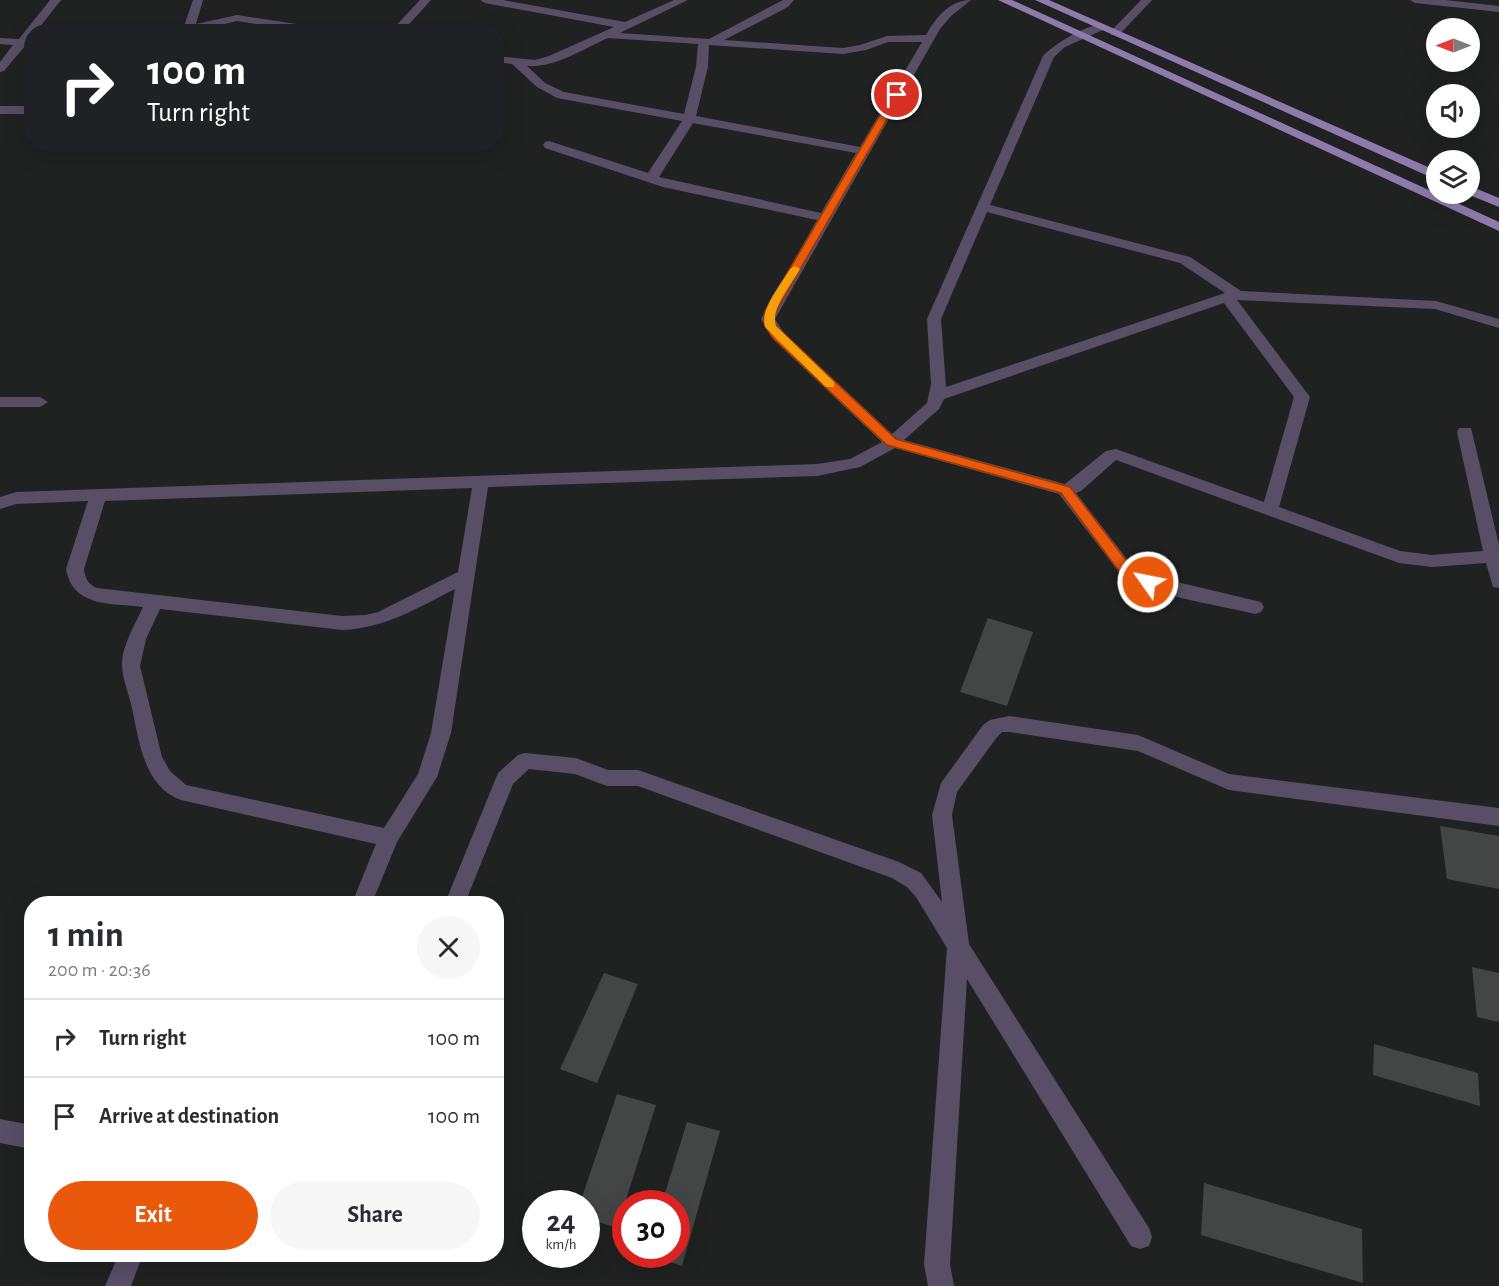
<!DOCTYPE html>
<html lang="en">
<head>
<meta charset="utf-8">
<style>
  body { margin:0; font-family:"Alegreya Sans",sans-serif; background:#f7f7f7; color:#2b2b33; height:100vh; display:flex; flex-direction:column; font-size:22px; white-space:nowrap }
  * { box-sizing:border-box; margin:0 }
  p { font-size:20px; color:#7c7c81 }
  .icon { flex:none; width:33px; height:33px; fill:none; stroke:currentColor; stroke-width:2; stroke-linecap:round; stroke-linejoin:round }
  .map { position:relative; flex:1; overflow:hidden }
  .side { position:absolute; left:24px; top:896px; width:480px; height:366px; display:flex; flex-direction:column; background:#fff; border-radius:24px; box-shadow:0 6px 24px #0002 }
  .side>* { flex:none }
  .banner { position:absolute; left:24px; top:24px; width:480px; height:126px; border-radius:24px; box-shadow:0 6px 24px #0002; background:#202124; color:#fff; overflow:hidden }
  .needle { width:39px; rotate:270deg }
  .fabs { position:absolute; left:1426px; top:18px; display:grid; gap:12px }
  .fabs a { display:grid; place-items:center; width:54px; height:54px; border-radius:50%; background:#fff; box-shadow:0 6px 24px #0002; font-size:30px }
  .speed { position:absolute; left:522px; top:1190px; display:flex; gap:12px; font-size:30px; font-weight:700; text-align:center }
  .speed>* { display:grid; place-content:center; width:78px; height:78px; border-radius:50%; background:#fff; box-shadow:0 6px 24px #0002; line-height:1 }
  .speed small { font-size:15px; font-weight:400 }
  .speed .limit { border:9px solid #d22; background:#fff; color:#111 }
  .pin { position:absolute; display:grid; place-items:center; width:51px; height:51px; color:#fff; margin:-26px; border:3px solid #fff; border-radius:50%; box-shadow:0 2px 6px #0007 }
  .me { position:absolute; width:66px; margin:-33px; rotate:303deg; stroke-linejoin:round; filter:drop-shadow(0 0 4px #0008) }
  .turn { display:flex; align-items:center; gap:21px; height:126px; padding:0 24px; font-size:27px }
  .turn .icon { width:78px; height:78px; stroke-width:2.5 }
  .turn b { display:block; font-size:42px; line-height:51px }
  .round { display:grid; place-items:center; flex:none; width:63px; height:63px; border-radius:32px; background:#f7f7f7 }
  .summary { display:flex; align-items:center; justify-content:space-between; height:102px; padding:0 24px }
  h1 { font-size:36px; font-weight:600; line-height:45px }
  .primary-button { display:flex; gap:12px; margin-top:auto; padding:12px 24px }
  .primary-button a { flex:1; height:69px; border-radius:36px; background:#ea580c; color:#fff; font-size:24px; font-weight:600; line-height:69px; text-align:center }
  .primary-button a+a { background:#f7f7f7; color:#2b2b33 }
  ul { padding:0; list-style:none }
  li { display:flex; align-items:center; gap:18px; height:78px; padding:0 24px; border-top:2px solid #e1e1e2 }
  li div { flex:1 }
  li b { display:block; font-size:22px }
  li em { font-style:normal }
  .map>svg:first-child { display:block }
  .building { fill:#434645 }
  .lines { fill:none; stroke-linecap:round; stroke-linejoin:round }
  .street { fill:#584f66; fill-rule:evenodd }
  .primary { fill:#8f7bab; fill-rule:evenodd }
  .route { fill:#ea580c; stroke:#983908; stroke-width:1.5 }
  .slow { fill:#f59e0b }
</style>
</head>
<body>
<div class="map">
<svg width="1499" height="1286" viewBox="0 0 1499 1286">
  <rect width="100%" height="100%" fill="#1f2221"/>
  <g class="building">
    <path d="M988,618L1033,632L1007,706L960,692Z"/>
    <path d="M1440,826L1499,836V889L1447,879Z"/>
    <path d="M1472,967L1499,973V1022L1477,1017Z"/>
    <path d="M604,973L638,984L597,1083L560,1069Z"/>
    <path d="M1374,1044L1478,1073L1480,1106L1373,1075Z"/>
    <path d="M617,1094L656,1105L617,1228L586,1218V1203H580Z"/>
    <path d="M687,1122L720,1131L682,1266L646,1254H676V1203H662Z"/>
    <path d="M1204,1183L1362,1229L1363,1283L1201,1235Z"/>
  </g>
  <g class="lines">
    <g class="street">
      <path d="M50,0H61L36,32H32V46H25L4,71L0,72V62L13,45L0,44V38L19,39Z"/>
      <path d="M193,0H203L196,24L237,15L329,29L334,32H304L237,21L191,32H169L184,26Z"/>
      <path d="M420,0H431L402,32H390Z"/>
      <path d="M480,0H503L625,22L674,0H688L620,33L709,39L783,0H794L788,7L724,40L843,48L860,45L887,36L926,35C936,17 950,0 971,0L951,16L940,29L775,319L784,333L892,434L927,403L931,384L927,319L1043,56C1054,44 1089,22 1105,25V29L1065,47L1054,57L990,205L1190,257L1241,291L1436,301L1499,319V328L1435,309L1237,300L1310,397L1279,507L1400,551L1432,555L1483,551L1457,432L1459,428H1471L1499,545V588L1493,587L1486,563L1432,567L1399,563L1116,460L1081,491L1076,493L1130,563L1140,571L1152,576L1261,602L1264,607L1261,612L1255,614C1219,605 1143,595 1118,571L1059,494L895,448L860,467L817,476L488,487L451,733L437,777L397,842L372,903H352L376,844L181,800C144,787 139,741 132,708C129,695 123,680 122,667C121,647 135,625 143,607C112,603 73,608 66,569L88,501L16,504L0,509V497L16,492L817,464L850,459L882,442L773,339L761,319L817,220L663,187L545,148L543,145L545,142L549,141L648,173L682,121L557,98L537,87L512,64L496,62V56L535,60L549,56L614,27L485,3ZM608,38L698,44L696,67L684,114L564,92L545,83L527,66C555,68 583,49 608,38ZM888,42H922L860,147L696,116L708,67L709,45L843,54L866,50ZM693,123L856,153L821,213L659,177ZM987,212L1180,263L1225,293L946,387L941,319ZM1224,303L1294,397L1264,502L1116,449L1106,451L1065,484L904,440L939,409L944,399ZM472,488L458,572L378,612L365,615L342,616L97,588C88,584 85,579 84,569L105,501ZM455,589L431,733L418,774L384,828L186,785L170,771L162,757L140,666L146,639L160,609L342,630C386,628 417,608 455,589Z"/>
      <path d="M1141,0H1152L1119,35H1111V31Z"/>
      <path d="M1410,0H1445L1499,6V12L1415,3Z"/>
      <rect x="0" y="106" width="32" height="8"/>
      <path d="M0,397H40L48,402L40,407H0Z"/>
      <path d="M1009,716L1138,735L1229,774L1499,808V826L1229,790L1138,751L1009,732H1002L997,737L957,792L952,815L969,944L1149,1228L1152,1237L1149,1246L1140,1249L1131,1246L967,979L950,1264L954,1286H928L924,1264L947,948L916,897L907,887L892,878L638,786H607L575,774L529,769L513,784L465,903H445L498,773L518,755L525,753L576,758L608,770H638L899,862L921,873L942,902L932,815L941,783L983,725L990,720Z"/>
      <path d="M0,1119L32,1125V1149L0,1143Z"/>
      <path d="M119,1254H143L131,1286H105Z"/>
    </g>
    <g class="primary">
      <path d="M998,0H1012L1499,222V231Z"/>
      <path d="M1035,0H1049L1437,171V180Z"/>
      <path d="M1470,186L1499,198V207L1467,194H1470Z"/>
    </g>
  </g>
  <path class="route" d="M893,93L901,95L776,311L774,319L776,326L896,439L1070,487L1129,564C1136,570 1150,576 1155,582L1153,586C1140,589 1128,579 1119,571L1061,493L887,445L774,339C766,329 762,323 765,311Z"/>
  <path class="slow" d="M795,266L800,269C792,284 770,308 776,326L834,382V387H826L765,327C760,308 781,285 790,269Z"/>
</svg>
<div class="fabs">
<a><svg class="needle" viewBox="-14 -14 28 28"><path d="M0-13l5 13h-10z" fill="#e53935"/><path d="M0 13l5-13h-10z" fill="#7c7c81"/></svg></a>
<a><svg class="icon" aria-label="sound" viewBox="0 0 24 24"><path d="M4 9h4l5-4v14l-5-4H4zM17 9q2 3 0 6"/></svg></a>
<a><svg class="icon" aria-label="layers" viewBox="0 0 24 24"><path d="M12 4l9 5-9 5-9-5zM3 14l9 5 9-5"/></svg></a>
</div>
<div class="speed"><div>24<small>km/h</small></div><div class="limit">30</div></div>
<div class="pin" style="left:897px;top:95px;background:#d93025"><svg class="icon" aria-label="arrive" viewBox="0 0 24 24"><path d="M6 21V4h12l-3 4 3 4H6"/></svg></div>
<svg class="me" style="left:1148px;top:582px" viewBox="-20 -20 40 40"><circle r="17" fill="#ea580c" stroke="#fff" stroke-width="3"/><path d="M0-11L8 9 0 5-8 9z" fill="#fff"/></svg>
<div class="banner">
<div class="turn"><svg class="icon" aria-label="right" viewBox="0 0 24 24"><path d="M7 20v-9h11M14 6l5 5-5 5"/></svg><div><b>100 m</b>Turn right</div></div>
</div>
<section class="side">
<div class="summary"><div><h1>1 min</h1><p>200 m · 20:36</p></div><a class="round"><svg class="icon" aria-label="close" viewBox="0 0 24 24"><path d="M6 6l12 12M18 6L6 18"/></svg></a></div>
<ul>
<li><svg class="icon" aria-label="right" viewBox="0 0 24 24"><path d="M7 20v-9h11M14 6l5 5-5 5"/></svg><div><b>Turn right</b></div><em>100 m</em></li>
<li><svg class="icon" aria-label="arrive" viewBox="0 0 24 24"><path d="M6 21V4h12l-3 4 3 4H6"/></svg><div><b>Arrive at destination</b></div><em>100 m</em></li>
</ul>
<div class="primary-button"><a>Exit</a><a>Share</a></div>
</section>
</div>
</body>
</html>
